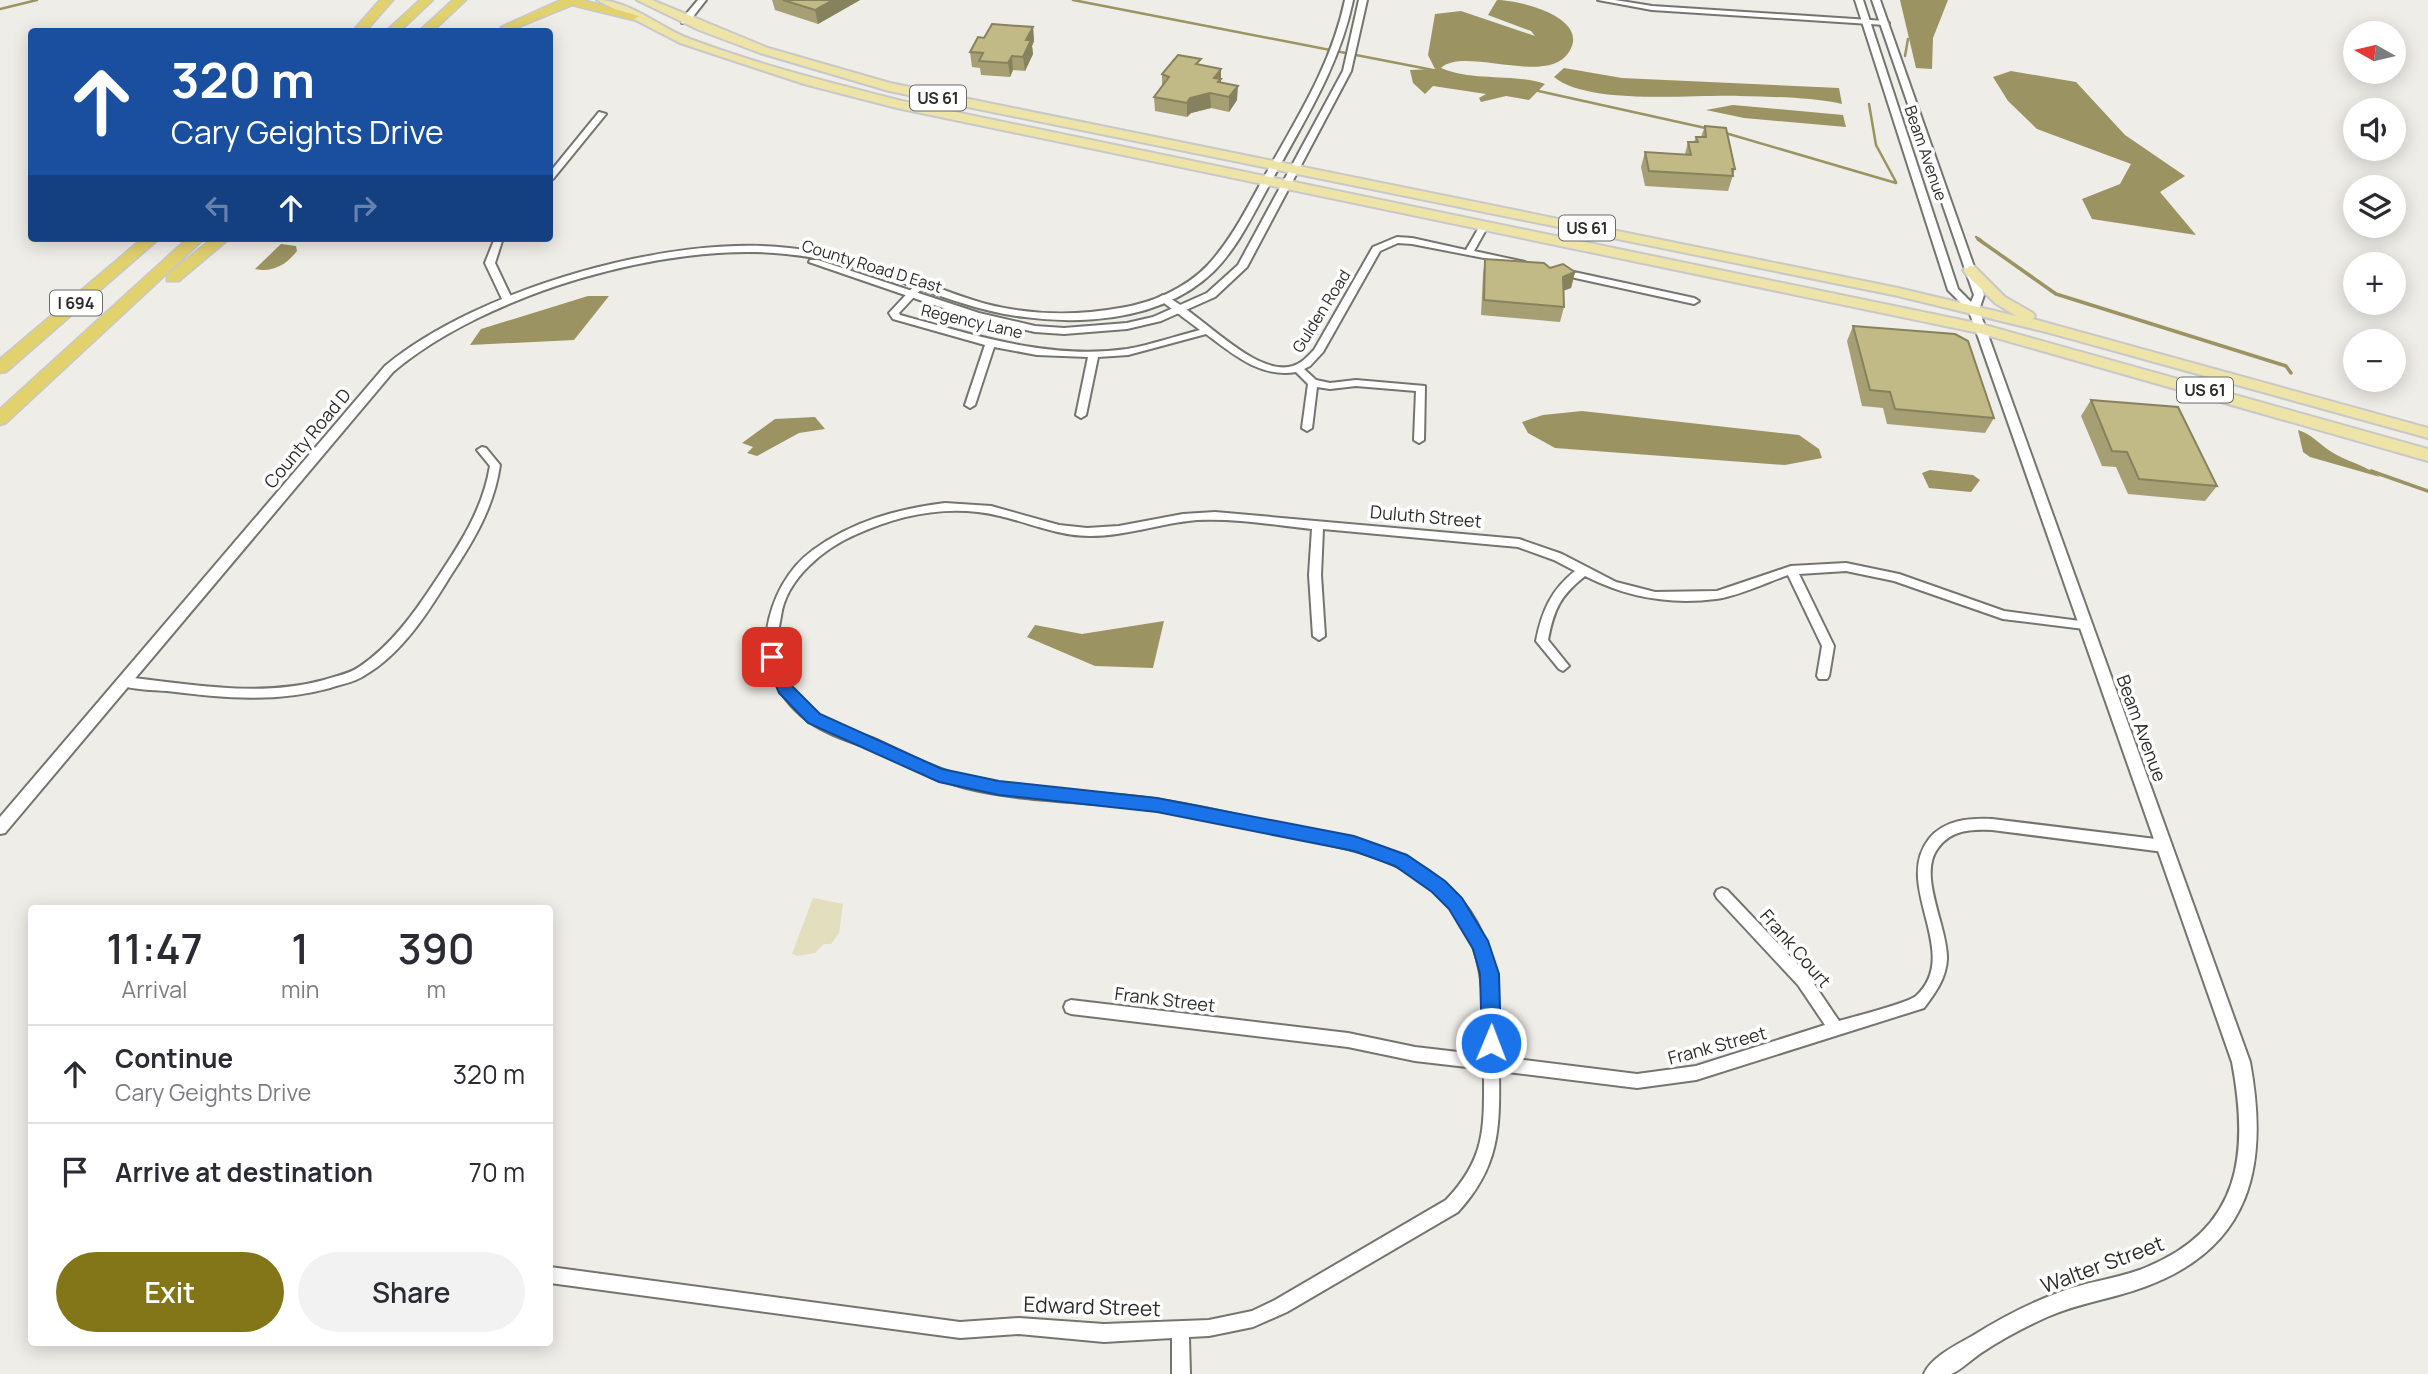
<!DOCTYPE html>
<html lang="en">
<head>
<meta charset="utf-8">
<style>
  body { margin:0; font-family:Manrope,sans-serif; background:#f2f2f3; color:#2b2b33; height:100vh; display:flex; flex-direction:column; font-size:26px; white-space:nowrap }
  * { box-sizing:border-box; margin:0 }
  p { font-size:23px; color:#7c7c81 }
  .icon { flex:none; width:38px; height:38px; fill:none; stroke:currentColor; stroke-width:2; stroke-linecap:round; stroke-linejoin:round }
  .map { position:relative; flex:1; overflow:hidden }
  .panel { position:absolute; left:28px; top:905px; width:525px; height:441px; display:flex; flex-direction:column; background:#fff; border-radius:7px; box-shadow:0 4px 18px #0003 }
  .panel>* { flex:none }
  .guide { position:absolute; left:28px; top:28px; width:525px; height:214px; border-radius:7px; box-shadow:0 4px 18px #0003; background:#1a4fa0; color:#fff; overflow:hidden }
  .needle { width:46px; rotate:278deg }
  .tools { position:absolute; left:2343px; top:21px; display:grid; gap:14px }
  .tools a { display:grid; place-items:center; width:63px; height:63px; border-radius:50%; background:#fff; box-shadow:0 4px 18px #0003; font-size:35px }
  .pin { position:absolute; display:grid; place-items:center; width:60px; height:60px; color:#fff; margin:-30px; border-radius:14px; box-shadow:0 4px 10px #0006 }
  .me { position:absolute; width:77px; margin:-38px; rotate:1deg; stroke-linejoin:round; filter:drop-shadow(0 0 5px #0008) }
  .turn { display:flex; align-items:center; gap:24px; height:147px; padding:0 28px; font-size:32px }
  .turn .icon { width:91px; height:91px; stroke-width:2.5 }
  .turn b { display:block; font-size:49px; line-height:60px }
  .lanes { display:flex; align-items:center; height:66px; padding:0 28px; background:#0003; justify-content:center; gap:35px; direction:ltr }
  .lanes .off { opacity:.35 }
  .eta { display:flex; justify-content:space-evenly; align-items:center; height:119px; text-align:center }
  .eta b { font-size:42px; font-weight:600; line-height:49px }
  .button { display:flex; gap:14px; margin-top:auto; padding:14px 28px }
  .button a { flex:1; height:80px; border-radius:42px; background:#837619; color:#fff; font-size:28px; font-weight:600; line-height:80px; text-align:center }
  .button a+a { background:#f2f2f3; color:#2b2b33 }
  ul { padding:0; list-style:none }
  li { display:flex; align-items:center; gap:21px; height:98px; padding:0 28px; border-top:2px solid #e1e1e2 }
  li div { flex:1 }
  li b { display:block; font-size:26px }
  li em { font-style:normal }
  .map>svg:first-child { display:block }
  .green { fill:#e3debd }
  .water { fill:#9b9361 }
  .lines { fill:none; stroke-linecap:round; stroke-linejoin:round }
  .stream-far1 { stroke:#9b9361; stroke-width:2.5 }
  .stream { stroke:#9b9361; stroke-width:3.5 }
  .minor-casing { stroke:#757570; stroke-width:4 }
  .tertiary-casing { stroke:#757570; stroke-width:4 }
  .primary-casing { stroke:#c8c8c8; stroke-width:4 }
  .motorway-casing { stroke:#c8c8c8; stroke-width:3 }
  .minor { fill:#fff; fill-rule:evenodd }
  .tertiary { fill:#fff; fill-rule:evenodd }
  .primary { fill:#eee4a8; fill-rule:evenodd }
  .motorway { fill:#e2d26e; fill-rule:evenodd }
  .wall { fill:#a69f73 }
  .shaded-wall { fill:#87825e }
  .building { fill:#c1b986; stroke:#87825e; stroke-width:2 }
  .route { fill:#1a73e8; stroke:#114b97; stroke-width:2 }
  .labels { text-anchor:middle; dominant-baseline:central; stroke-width:7; stroke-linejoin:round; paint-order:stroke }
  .shield { fill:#fff; stroke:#6b6b6a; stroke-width:2 }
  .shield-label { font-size:16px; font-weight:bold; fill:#2c2c2a }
  .far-street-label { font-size:16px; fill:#2c2c2a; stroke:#fff }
  .street-label { font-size:18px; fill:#2c2c2a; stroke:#fff }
  .near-street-label { font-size:21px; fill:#2c2c2a; stroke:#fff }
</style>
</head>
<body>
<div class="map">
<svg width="2428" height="1374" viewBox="0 0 2428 1374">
  <rect width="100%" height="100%" fill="#eeede8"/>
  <path class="green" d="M813,898L843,904L839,933L831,944H824L815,953L797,956L792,954Z"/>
  <g class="water">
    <path d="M1497,0C1520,0 1591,18 1569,52C1547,87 1465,46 1441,68C1474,82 1513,73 1545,84L1529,100L1506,96L1481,102L1479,98L1486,94L1433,86L1425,94L1413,83L1410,70L1435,69L1428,55L1435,14L1461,11L1535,36L1531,31L1488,15Z"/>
    <path d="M1900,0H1948L1933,38L1932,69L1916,68Z"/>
    <path d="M1564,68L1622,78L1839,88L1842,104C1809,97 1774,97 1740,96C1694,94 1589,106 1554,77Z"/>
    <path d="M2011,71L2076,82L2125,135L2185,176L2160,192L2196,235L2092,219L2082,199L2120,184L2131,164L2037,129L2008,101L1993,77Z"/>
    <path d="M1733,105L1843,115L1846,127L1744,118L1706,110Z"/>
    <path d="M281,244L296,246L297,251C287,264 273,273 255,269Z"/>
    <path d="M588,296H609L574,340L470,345L481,329Z"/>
    <path d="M1582,411L1799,435L1819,449L1822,458L1785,465L1555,448L1528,433L1522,422L1543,415Z"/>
    <path d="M815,417L825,429L799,433L757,456L747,453L753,447L742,443L775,419Z"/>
    <path d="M2298,430C2313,435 2318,443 2330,451C2347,462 2364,464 2380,477L2310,457L2303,452Z"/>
    <path d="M1930,470L1973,475L1980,480L1971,492L1929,488L1922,473Z"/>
    <path d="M1164,621L1153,668L1095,666L1027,637L1035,625L1082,634Z"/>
  </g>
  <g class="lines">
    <g class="stream-far1">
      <path d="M1073,0L1433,70"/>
      <path d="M0,9L37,0"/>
      <path d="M1905,56L1908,39"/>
      <path d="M1534,90L1710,129"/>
      <path d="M1869,104L1876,145L1896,182"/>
      <path d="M1722,132L1896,183"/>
      <path d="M1976,237L1981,240"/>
    </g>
    <g class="stream">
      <path d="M1978,239L2056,294L2286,366L2291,373"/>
      <path d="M2371,471L2428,491"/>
    </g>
    <defs>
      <g id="minor">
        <path d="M698,0H706L688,23H682V19Z"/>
        <path d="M1598,0H1615L1652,6L1885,21L1889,23L1885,25L1652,10Z"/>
        <path d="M599,112L606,114L553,179H550V172Z"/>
        <path d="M1484,223L1488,226L1474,251L1525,262V266L1412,244L1398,243L1380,251L1323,352L1310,366L1304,369L1316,380L1330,383L1356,380L1425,386L1424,440L1419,443L1414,440L1416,391L1356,386L1330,389L1317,387L1312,428L1307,431L1302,428L1308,384L1296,372C1260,378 1233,354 1206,334L1128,355L1098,357L1086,415L1081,418L1076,415L1088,357L1037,355L994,347L975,405L970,408L965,405L985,345L893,319L889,313L917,283L920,282L925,285L899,313L900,315C974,335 1049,360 1127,349C1151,345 1176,336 1200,330L1160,300L1158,298L1163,295C1197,309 1254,378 1293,366C1302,363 1307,357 1314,350L1373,247L1397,237L1412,238L1466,250L1481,224Z"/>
        <path d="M495,238H503L495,263L513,301L508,304L503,301L485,263Z"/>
        <path d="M1560,269L1694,298L1699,301L1694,304L1557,274L1555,272Z"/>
        <path d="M482,447L486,448L500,465C494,507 474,540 451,575C429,611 402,654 365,675C355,682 342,684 330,688C275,703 223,698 167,691C152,690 135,690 120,685L118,682L120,679L124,677C191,684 258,698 324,680C336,676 349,674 359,667C391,646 415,612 436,580C460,544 483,509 490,466L477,450Z"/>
        <path d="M945,503L991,506L1059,525L1087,528L1119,526L1183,514L1215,512L1519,539L1562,554L1616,582L1655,592L1717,591L1791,566L1846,563L1899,574L2004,611L2088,622L2090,625L2084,629L2003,619L1894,581L1846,571L1799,574L1834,646L1829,676L1827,679H1819L1817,676L1822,646L1788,575C1768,582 1735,597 1716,599C1670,605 1626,597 1585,576C1560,596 1554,609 1548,640L1569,666L1563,671L1559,669L1536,641C1542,611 1551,590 1575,571L1554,560L1518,547L1323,529L1321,575L1325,636L1319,640L1313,636L1309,575L1312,529C1274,525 1235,518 1197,520C1161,523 1126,536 1090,536C1058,536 1030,523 1000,516C951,504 901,514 857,534C824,548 786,579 781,616C779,626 777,637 777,647C779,683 808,714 841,727C853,732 865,735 877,740C905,753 933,768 963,776C1025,792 1091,790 1154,799C1190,804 1225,812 1260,820C1320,832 1386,838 1436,876C1498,922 1498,987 1499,1057L1637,1074L1696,1066L1825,1025L1798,985L1717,898L1715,894L1717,890L1722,888L1727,890L1808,975L1839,1021C1853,1017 1908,1003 1916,996C1963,953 1892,886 1929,839C1944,820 1969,818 1992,819L2164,840L2169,842L2171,846L2169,850L2164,852L1992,830C1971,829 1951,830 1938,848C1917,875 1948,927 1947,959C1946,979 1935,993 1924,1008L1696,1080L1637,1088L1499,1071C1500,1130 1499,1167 1458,1212L1287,1312L1253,1327L1209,1336L1189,1337L1190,1374H1172V1338L1104,1342L1019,1334L960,1338L550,1283V1267L960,1322L1019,1318L1104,1324L1209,1320L1252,1311L1275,1300L1446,1200C1487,1157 1484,1126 1484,1069L1415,1061L1348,1047L1071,1014L1066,1012L1064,1007L1066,1002L1071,1000L1348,1033L1415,1047L1484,1055C1484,988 1486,929 1426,884C1385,853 1331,845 1282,835C1239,827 1197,816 1154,810C1092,801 1028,803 966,788C934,780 904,764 873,750C859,744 843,740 829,733C789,715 760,674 767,630C772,599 787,569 813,550C853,521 897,509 945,503Z"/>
      </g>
      <g id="tertiary">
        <path d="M1345,0H1353C1339,68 1303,122 1271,182C1254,212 1239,246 1214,271C1152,332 1038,328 962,303C902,284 850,260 786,254C666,241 485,294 393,372L5,833L0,834V817L385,366C478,289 669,234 789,248C816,251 843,255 869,263C909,275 946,293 986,304C1029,315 1076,316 1120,308C1152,303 1185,289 1208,265C1231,240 1246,210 1262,181C1295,121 1331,67 1345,0Z"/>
        <path d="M1359,0H1367L1351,71L1247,267L1215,297L1161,321L1127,329L1064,334L1035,332L972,318L809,262L810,260H818L979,313L1035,326L1064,328L1127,323L1153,317L1207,293L1238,265L1343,71Z"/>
        <path d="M1855,0H1863L1958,289L1971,302L1974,295L1872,0H1880L1984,295L1979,310L2250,1062C2269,1165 2252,1248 2144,1287C2112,1299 2078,1303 2047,1317C2025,1327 2002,1339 1981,1353C1972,1359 1961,1370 1951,1374C1944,1374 1932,1374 1924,1374C1931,1357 1958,1344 1974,1335C2001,1318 2030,1303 2060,1292C2088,1281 2119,1279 2147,1267C2242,1228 2249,1152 2232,1062L1969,311L1948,290Z"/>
      </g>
      <g id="primary">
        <path d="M597,0C630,0 660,28 690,39C759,65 831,83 902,101L1981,324L2428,449V461L1979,333L897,108L804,84L680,43Z"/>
        <path d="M637,0H652L768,48L890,83L1898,288L2016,316L1995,303L1965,273L1963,270L1970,266L1975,267L2005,297L2033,313L2035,316L2033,319L2428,428V438L2050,333L1898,296L889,91L760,53L699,30Z"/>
      </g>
      <g id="motorway">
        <path d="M380,0H393L365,32H352Z"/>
        <path d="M420,0H433L399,32H385Z"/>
        <path d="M453,0H466L432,32H418Z"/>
        <path d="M561,0H583L639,16L633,20L572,5L511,30L501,27Z"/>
        <path d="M143,238H160L6,372L0,373V359Z"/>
        <path d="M188,238H205L6,423L0,425V409Z"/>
        <path d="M213,238H230L179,281H167V275Z"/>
      </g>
    </defs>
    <use href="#minor" class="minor-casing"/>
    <use href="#tertiary" class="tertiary-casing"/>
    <use href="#primary" class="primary-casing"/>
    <use href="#motorway" class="motorway-casing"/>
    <use href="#minor" class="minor"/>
    <use href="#tertiary" class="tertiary"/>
    <use href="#primary" class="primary"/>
    <use href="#motorway" class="motorway"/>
  </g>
  <g class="wall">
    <path d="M772,0H860L818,24L775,10Z"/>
    <path d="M1033,27L1034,41L1032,46L1033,54L1025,71L1013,70L1010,77L981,75L980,68L972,67L970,52L984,38Z"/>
    <path d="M1162,74L1221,83L1237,100L1229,112L1211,108L1191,113L1187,117L1155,111L1154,97L1162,86Z"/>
    <path d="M1705,126L1735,169L1728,191L1645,186L1641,167L1645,152L1685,154L1688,142H1694L1696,137H1701Z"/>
    <path d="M1485,259L1575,272L1571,288L1563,291L1564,307L1560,322L1481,315L1483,274Z"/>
    <path d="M1853,326L1994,418L1985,433L1887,424L1883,408L1862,406L1847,341Z"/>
    <path d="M2091,400L2217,486L2205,501L2128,494L2116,467L2102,466L2081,416Z"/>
  </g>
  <g class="shaded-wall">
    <path d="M833,0H860L818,24L815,10Z"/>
    <path d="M1033,27L1034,41L1032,46L1033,54L1025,71L1023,57L1026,40Z"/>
    <path d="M1012,56L1013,70L1010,77L1008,63Z"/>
    <path d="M1221,69V93L1214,78Z"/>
    <path d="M1238,86L1237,100L1229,112V97Z"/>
    <path d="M1210,93L1211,108L1191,113L1187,117V103L1190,98Z"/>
    <path d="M1575,272L1571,288L1559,292L1563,277Z"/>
  </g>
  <g class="building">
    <path d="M783,0H833L815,10Z"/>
    <path d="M992,24L1033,27L1026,40H1031L1023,57L1012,56L1008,63L979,61L983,53L970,52L978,37L984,38Z"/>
    <path d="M1178,55L1201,59L1196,64L1221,69L1214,78L1221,79L1218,82L1238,86L1229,97L1210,93L1190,98L1187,103L1154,97L1169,77L1162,74Z"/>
    <path d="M1705,126L1726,128L1735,169H1732L1733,176L1649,171L1645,152L1691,155L1688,142H1698L1696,137H1706Z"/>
    <path d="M1485,259L1544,263L1550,268L1563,264L1575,272L1563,277L1564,307L1484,300Z"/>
    <path d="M1853,326L1955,334L1968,341L1994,418L1895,409L1890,392L1870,390Z"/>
    <path d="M2091,400L2178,407L2217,486L2139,479L2127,452L2112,451Z"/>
  </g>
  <path class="route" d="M772,651L777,653L791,685L820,714L942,769L999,781L1157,798L1354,836L1407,855L1445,881L1462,898L1488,941L1499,974L1501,1043L1498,1049L1491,1052L1484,1049L1482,1043L1480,974L1473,949L1449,909L1432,892L1395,866L1354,851L1157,812L999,795L939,782L808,723L779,693L764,657Z"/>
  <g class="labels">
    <g class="shield">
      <rect x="910" y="85.5" width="56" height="25" rx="5"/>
      <rect x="1559" y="215.5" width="56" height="25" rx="5"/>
      <rect x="50" y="290.5" width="52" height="25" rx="5"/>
      <rect x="2177" y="377.5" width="56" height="25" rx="5"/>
    </g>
    <g class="shield-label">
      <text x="938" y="98">US 61</text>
      <text x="1587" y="228">US 61</text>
      <text x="76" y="303">I 694</text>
      <text x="2205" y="390">US 61</text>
    </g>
    <g class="far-street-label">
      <text transform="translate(1926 153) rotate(71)">Beam Avenue</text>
      <text transform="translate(872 266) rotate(17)">County Road D East</text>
      <text transform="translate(1321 311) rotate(-58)">Gulden Road</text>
      <text transform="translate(972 321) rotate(13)">Regency Lane</text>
    </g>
    <g class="street-label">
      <text transform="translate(307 438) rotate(-50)">County Road D</text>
      <text transform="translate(1426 516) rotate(5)">Duluth Street</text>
      <text transform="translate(2142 728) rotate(70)">Beam Avenue</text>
      <text transform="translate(1796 948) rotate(49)">Frank Court</text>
      <text transform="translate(1165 999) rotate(7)">Frank Street</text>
      <text transform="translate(1717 1045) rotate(-15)">Frank Street</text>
    </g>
    <g class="near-street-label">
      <text transform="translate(2102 1264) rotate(-20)">Walter Street</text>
      <text transform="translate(1092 1306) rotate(2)">Edward Street</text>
    </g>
  </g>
</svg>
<div class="tools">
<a><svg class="needle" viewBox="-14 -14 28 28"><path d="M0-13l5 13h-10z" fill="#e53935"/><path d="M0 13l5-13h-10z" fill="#7c7c81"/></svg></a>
<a><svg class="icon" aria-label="sound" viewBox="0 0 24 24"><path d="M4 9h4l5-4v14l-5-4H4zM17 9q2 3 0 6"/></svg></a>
<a><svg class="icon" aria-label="layers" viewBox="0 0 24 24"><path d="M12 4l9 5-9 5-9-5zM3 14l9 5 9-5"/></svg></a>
<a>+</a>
<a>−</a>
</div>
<div class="pin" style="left:772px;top:657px;background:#d93025"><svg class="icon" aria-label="arrive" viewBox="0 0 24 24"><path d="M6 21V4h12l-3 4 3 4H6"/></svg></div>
<svg class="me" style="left:1491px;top:1043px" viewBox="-20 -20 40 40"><circle r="17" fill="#1a73e8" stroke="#fff" stroke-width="3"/><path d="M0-11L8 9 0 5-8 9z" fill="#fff"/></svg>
<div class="guide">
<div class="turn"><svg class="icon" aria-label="ahead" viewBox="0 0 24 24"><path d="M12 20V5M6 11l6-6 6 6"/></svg><div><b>320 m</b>Cary Geights Drive</div></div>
<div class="lanes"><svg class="icon off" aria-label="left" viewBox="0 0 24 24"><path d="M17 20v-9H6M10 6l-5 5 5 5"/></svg><svg class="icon" aria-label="ahead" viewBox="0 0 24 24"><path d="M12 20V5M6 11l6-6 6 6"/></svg><svg class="icon off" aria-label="right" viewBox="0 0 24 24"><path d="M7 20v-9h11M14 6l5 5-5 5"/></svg></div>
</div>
<section class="panel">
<div class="eta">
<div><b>11:47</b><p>Arrival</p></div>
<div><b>1</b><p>min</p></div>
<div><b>390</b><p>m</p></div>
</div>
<ul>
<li><svg class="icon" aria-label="ahead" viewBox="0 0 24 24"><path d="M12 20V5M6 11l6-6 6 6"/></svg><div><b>Continue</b><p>Cary Geights Drive</p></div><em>320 m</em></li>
<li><svg class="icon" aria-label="arrive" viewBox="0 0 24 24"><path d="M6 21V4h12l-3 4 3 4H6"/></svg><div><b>Arrive at destination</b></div><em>70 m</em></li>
</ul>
<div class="button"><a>Exit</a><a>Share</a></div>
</section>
</div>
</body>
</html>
